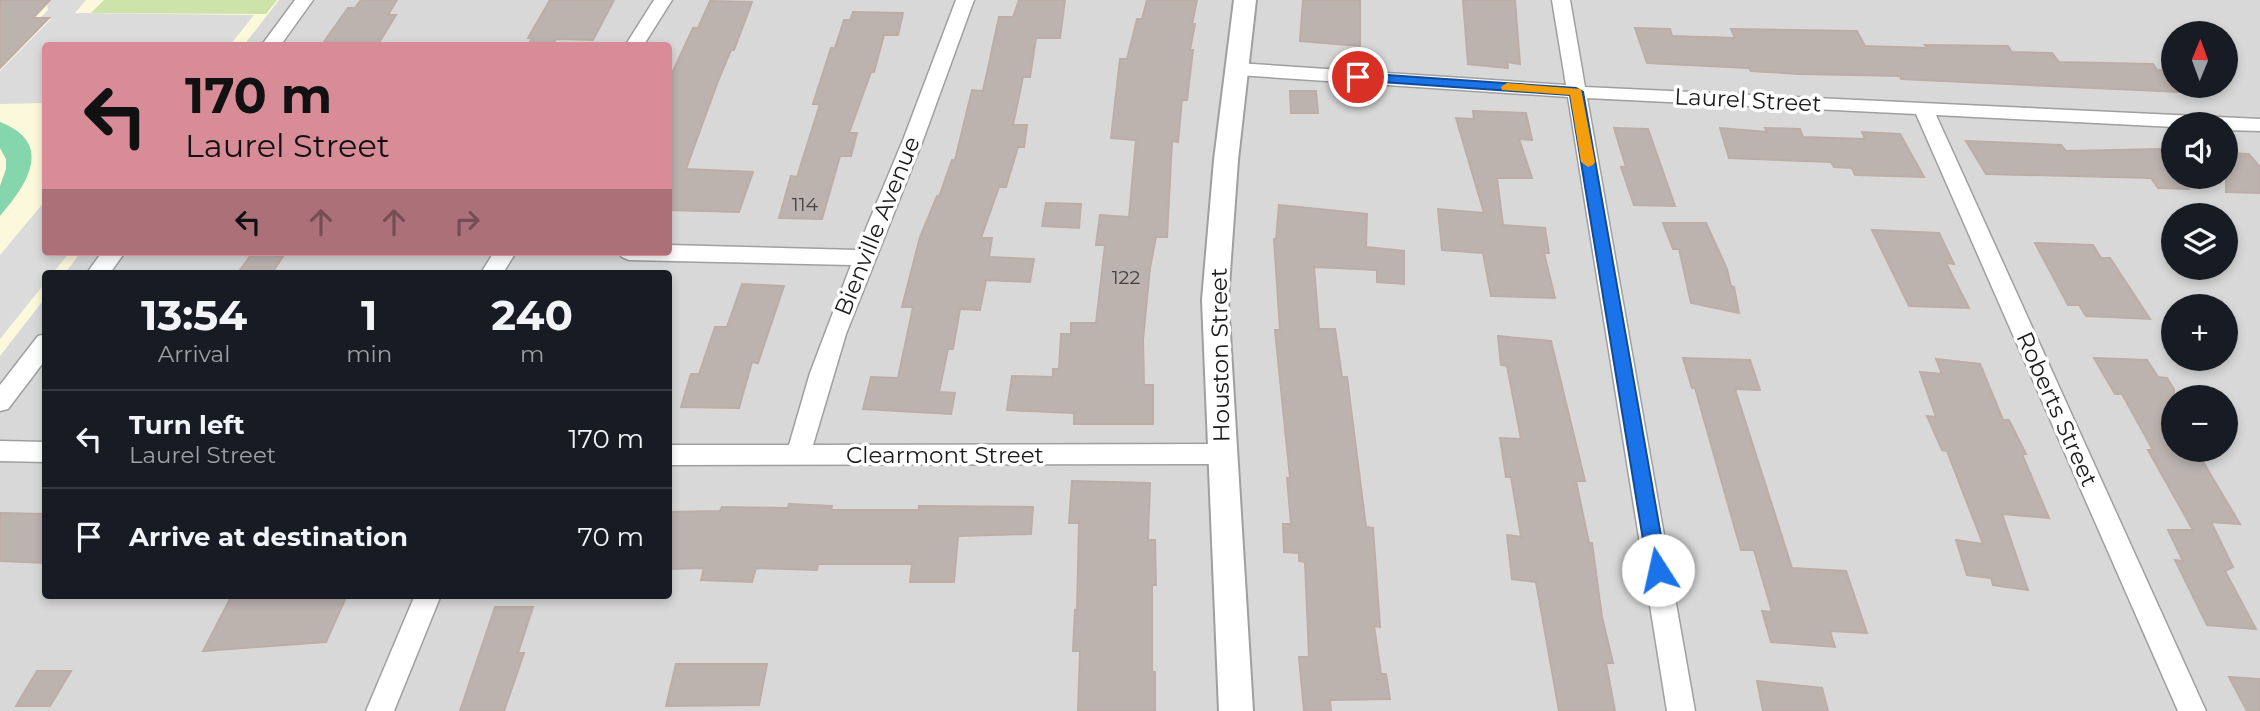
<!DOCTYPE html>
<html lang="en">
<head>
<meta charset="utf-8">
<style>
  body { margin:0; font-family:Montserrat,sans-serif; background:#20242c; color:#f1f3f6; height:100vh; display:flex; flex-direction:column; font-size:26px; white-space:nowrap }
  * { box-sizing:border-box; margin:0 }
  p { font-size:23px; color:#9ea1a6 }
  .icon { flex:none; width:38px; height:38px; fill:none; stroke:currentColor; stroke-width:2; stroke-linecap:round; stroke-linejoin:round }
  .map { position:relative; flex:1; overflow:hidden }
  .side { position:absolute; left:42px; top:270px; width:630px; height:329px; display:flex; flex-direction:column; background:#171b24; border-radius:7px; box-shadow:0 4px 10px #0003 }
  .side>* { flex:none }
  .top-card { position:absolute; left:42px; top:42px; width:630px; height:214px; border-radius:7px; box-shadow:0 4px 10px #0003; background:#d78c98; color:#111; overflow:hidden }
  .needle { width:46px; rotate:1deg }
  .buttons { position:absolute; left:2161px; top:21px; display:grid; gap:14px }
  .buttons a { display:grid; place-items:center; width:77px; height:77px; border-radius:50%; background:#171b24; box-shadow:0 4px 10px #0003; font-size:35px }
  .pin { position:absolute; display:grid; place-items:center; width:60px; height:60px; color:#fff; margin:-30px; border:4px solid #fff; border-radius:50%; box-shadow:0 2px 7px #0007 }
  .me { position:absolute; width:77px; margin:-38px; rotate:350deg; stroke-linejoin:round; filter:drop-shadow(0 0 5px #0008) }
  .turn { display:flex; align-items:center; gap:24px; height:147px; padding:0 28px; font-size:32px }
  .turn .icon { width:91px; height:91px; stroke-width:2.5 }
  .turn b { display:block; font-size:49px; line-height:60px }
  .lanes { display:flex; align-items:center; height:66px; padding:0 28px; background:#0003; justify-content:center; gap:35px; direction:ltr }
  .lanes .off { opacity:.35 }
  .eta { display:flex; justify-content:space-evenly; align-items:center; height:119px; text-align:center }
  .eta b { font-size:42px; font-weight:700; line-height:49px }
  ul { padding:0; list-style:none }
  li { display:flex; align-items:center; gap:21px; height:98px; padding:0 28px; border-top:2px solid #363941 }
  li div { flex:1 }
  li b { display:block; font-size:26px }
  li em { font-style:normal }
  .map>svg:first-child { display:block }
  .residential { fill:#d9d8d9; fill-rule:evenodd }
  .education { fill:#fcf8db }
  .grass { fill:#cee3aa }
  .pitch { fill:#85d6ac }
  .parking { fill:#dbdbdb }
  .building { fill:#bcb3af; stroke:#bdada5; stroke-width:2 }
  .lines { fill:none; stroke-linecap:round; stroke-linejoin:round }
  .minor-casing { stroke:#9f9f9f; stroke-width:3 }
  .tertiary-casing { stroke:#9f9f9f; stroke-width:4 }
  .minor { fill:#fff; fill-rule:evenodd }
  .tertiary { fill:#fff; fill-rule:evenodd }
  .route { fill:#1a73e8; stroke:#114b97; stroke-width:2 }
  .slow { fill:#f59e0b }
  .labels { text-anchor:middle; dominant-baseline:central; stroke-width:7; stroke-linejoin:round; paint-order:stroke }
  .number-label { font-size:19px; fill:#434140 }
  .street-label { font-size:23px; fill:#1b1b1b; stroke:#fff }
</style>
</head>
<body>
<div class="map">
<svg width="2260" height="711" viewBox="0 0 2260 711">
  <rect width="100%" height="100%" fill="#ece7e2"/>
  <path class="residential" d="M276,0H2260V711H0V354L45,296L46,595H668V273H63L80,252H668V46L241,45ZM2174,33H2226V86H2174ZM2174,124H2226V177H2174ZM2174,215H2226V268H2174ZM2174,306H2226V359H2174ZM2174,397H2226V450H2174Z"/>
  <path class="education" d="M0,0H279L244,45L46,46V252H81L65,273H46L45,298L0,356Z"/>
  <path class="grass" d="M104,0H277L266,14L91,13Z"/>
  <path class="pitch" d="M0,122C55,143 27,185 0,216V186L6,169V159L0,148Z"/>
  <g class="parking">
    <path d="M50,0H86L75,13L254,15L230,45L46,46L45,103L0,104V71L51,19L40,18L48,10L47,3Z"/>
    <path d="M45,201L46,252H70L53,273H46L45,283L0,339V255Z"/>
  </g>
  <g class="building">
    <path d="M0,0H50L33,18H49L0,68Z"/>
    <path d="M361,0H397L388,15H396L377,46H321L348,8H355Z"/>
    <path d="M550,0H614L593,40L556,39L552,46H528L532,38H528Z"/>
    <path d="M1019,0H1065L1060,38H1036L1030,77H1023L1013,125H1027L1024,147H1018L1006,187H999L981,238H992L989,257L1034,259L1030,282L986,280L980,310L960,309L953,349H948L939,392L955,393L951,414L863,409L871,377L898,378L913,307H902L920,237L937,196L939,197L952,160H955L972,90L983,91L999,17H1013Z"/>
    <path d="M1147,0H1197L1192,24H1195L1190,50H1193L1187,100H1182L1178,142L1172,141L1167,237H1156L1150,268L1143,340L1144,385H1153V424H1074V413L1007,410L1012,376L1053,377V369H1059L1061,334H1071V323H1096L1105,245H1096L1100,215L1129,217L1136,140L1111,138L1120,59H1127L1137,19H1142Z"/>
    <path d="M1303,0H1360V46L1300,41Z"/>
    <path d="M1463,0H1515L1520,64L1507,62L1508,68L1468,64Z"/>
    <path d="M710,1L752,2L734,50H731L718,81L686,169L753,172L739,212L668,210V82L693,28H698Z"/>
    <path d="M853,12L903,13L898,35H884L874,72H871L849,133H857L851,156H840L822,219L779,218L791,176L797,177L820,104H813L831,48H835L844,20H850Z"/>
    <path d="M1635,28L1670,29L1672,36L1735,38L1731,29L1857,31L1865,46L1928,48L1925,45L2008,46L2012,52L2052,53L2059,62L2153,64L2157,70H2164L2179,92L1901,79L1900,76L1799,74L1751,71L1749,68L1647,63Z"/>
    <path d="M1290,91H1316L1318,113H1291Z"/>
    <path d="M1473,111L1526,113L1532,140L1519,139L1532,178H1497L1503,225L1545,228L1549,253H1544L1555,298L1491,296L1483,253L1442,250L1438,209L1484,213L1456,118L1474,119Z"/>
    <path d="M1614,128L1648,129L1675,206L1634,205L1621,167H1626Z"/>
    <path d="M1720,128L1767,132L1765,128L1800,129L1803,137L1865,139L1862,132L1900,134L1924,177L1855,175L1852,168L1834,167L1831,162L1729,158Z"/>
    <path d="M1966,141L2061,145L2066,151L2160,149L2174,167V177H2181L2189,189L2158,188L2151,178L1986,174Z"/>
    <path d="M2226,153L2249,154L2260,167V193L2226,192Z"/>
    <path d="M1046,203L1081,204L1079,228L1042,226Z"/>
    <path d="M1279,205L1367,214L1366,247L1404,251V284L1377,282V270L1314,267L1319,329H1335L1342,377H1347L1366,527L1373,528L1380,627L1374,626L1381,674H1386L1390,699L1330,700L1331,711H1304L1299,657H1309L1305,562L1299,561V553L1284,552L1283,524H1291L1287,478H1290L1275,330H1280L1274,239H1276Z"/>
    <path d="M1663,223H1706L1727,269L1731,286L1734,287L1739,313L1691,303L1679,249H1673Z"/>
    <path d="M1872,230L1939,233L1954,264L1946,263L1969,308L1909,306Z"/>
    <path d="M2035,243L2093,245L2101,258H2110L2150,319L2086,316L2079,305H2068Z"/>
    <path d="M253,252H286L272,273H238Z"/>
    <path d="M742,284L784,286L758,363L752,362L739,408L681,407L691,374H699L715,327H727Z"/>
    <path d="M1498,336L1551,341L1585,481H1576L1589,543H1592L1602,617L1613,663H1606L1615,711H1559L1536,582L1512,579L1507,535L1521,537L1511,477H1506L1500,438L1521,439L1507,366L1501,365Z"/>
    <path d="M1683,358L1750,360L1760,390L1735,389L1792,568L1846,571L1867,633L1830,631L1835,647L1771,642L1762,611L1772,612L1754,550H1741L1695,388H1692Z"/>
    <path d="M2094,358L2147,360L2158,377L2167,378L2174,389V450H2196L2240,524L2211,522L2233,567L2225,571L2256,629L2207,625L2175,560L2183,561L2168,530H2193L2148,450H2153L2122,394H2115Z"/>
    <path d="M1936,359L1980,364L2003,420H2009L2026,454H2022L2049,518L2002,514L2028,590L1993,585L1991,578L1967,575L1956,540L1983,544L1947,451L1942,450L1927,416L1936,417L1920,372L1942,374Z"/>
    <path d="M1072,481L1150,483L1148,540H1155L1156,585H1152V672H1155V711H1078L1080,651H1073L1075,610H1077L1079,523H1069Z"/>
    <path d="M789,504L832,506L831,510H919V506L1033,507L1031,534L958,536L954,582H910L912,564H818L817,570L756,568L752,582L701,580L704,568L668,569V512L720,511L722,507L788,508Z"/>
    <path d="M0,513L46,514V563L0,561Z"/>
    <path d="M232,595H347L326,642L203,651Z"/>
    <path d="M495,607H533L518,653H524L504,711H460Z"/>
    <path d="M676,664H767L759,705L666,706Z"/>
    <path d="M37,671H71L50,706H16Z"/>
    <path d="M2229,677L2260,679V711H2247Z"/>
    <path d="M1757,681L1822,688L1828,711H1763Z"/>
  </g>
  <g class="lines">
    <defs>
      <g id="minor">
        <path d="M295,0H313L280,46H261Z"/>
        <path d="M654,0H672L643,46H625Z"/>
        <path d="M956,0H974L923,140L846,334L813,445L1221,444L1230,447L1233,454L1230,461L1221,464L668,465V445H789L810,373L851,265L629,260L622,257L618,252H668V245L857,250L903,140Z"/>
        <path d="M1552,0H1570L1585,87L2260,119V131L2226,130V124H2174V127L1936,115L2206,711H2178L1916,114L1587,98L1695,711H1667L1568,97L1237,75L1228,69L1237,63L1566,85Z"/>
        <path d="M102,252H125L110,273H87Z"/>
        <path d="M494,252H516L503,273H481Z"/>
        <path d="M46,334V359L8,409L0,411V385L38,336Z"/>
        <path d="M0,441L46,442V462L0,461Z"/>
        <path d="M415,595H441L394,711H366Z"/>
      </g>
      <path id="tertiary" d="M1234,0H1256L1238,160L1228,300L1253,711H1219L1202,300L1214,160Z"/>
    </defs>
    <use href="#minor" class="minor-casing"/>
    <use href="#tertiary" class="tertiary-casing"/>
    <use href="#minor" class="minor"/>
    <use href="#tertiary" class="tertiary"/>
  </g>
  <path class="route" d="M1358,73L1576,88L1583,92L1667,570L1664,576L1658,578L1651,576L1648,570L1570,95L1353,80V75Z"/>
  <path class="slow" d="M1507,83L1581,89L1595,162L1593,165L1588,167L1581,162L1570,95L1502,90L1501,87Z"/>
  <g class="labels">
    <g class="number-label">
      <text x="805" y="204">114</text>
      <text x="1126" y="277">122</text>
    </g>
    <g class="street-label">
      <text transform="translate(1748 100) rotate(3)">Laurel Street</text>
      <text transform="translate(877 226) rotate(-68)">Bienville Avenue</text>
      <text transform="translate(1220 355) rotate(-91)">Houston Street</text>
      <text transform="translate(2057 409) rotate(66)">Roberts Street</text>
      <text x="945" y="455">Clearmont Street</text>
    </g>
  </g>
</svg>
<div class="buttons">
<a><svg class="needle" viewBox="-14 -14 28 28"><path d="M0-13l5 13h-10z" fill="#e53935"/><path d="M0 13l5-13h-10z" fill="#9ea1a6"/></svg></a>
<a><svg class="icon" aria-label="sound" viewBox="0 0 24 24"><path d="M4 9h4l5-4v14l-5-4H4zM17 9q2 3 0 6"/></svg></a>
<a><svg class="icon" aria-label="layers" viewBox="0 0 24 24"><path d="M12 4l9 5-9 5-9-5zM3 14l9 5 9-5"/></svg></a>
<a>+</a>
<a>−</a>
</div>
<div class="pin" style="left:1358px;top:77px;background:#d93025"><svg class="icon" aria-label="arrive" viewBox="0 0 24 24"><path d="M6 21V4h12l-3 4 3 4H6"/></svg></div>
<svg class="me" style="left:1658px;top:570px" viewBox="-20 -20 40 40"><circle r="19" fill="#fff"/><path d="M0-13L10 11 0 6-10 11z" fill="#1a73e8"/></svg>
<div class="top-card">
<div class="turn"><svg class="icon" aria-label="left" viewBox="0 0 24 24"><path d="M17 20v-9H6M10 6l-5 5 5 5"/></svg><div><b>170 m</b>Laurel Street</div></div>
<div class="lanes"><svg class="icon" aria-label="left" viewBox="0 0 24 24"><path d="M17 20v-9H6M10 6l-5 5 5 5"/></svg><svg class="icon off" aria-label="ahead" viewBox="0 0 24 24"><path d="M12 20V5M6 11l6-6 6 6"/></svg><svg class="icon off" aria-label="ahead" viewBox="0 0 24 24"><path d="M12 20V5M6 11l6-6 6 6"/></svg><svg class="icon off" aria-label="right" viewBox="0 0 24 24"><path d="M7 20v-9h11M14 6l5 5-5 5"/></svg></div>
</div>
<section class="side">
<div class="eta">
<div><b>13:54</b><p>Arrival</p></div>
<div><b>1</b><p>min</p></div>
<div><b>240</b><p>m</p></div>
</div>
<ul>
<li><svg class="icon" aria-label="left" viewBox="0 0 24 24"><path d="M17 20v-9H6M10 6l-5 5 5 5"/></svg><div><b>Turn left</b><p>Laurel Street</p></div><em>170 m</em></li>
<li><svg class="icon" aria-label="arrive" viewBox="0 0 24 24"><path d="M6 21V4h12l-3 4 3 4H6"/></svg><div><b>Arrive at destination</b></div><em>70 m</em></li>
</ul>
</section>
</div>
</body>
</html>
